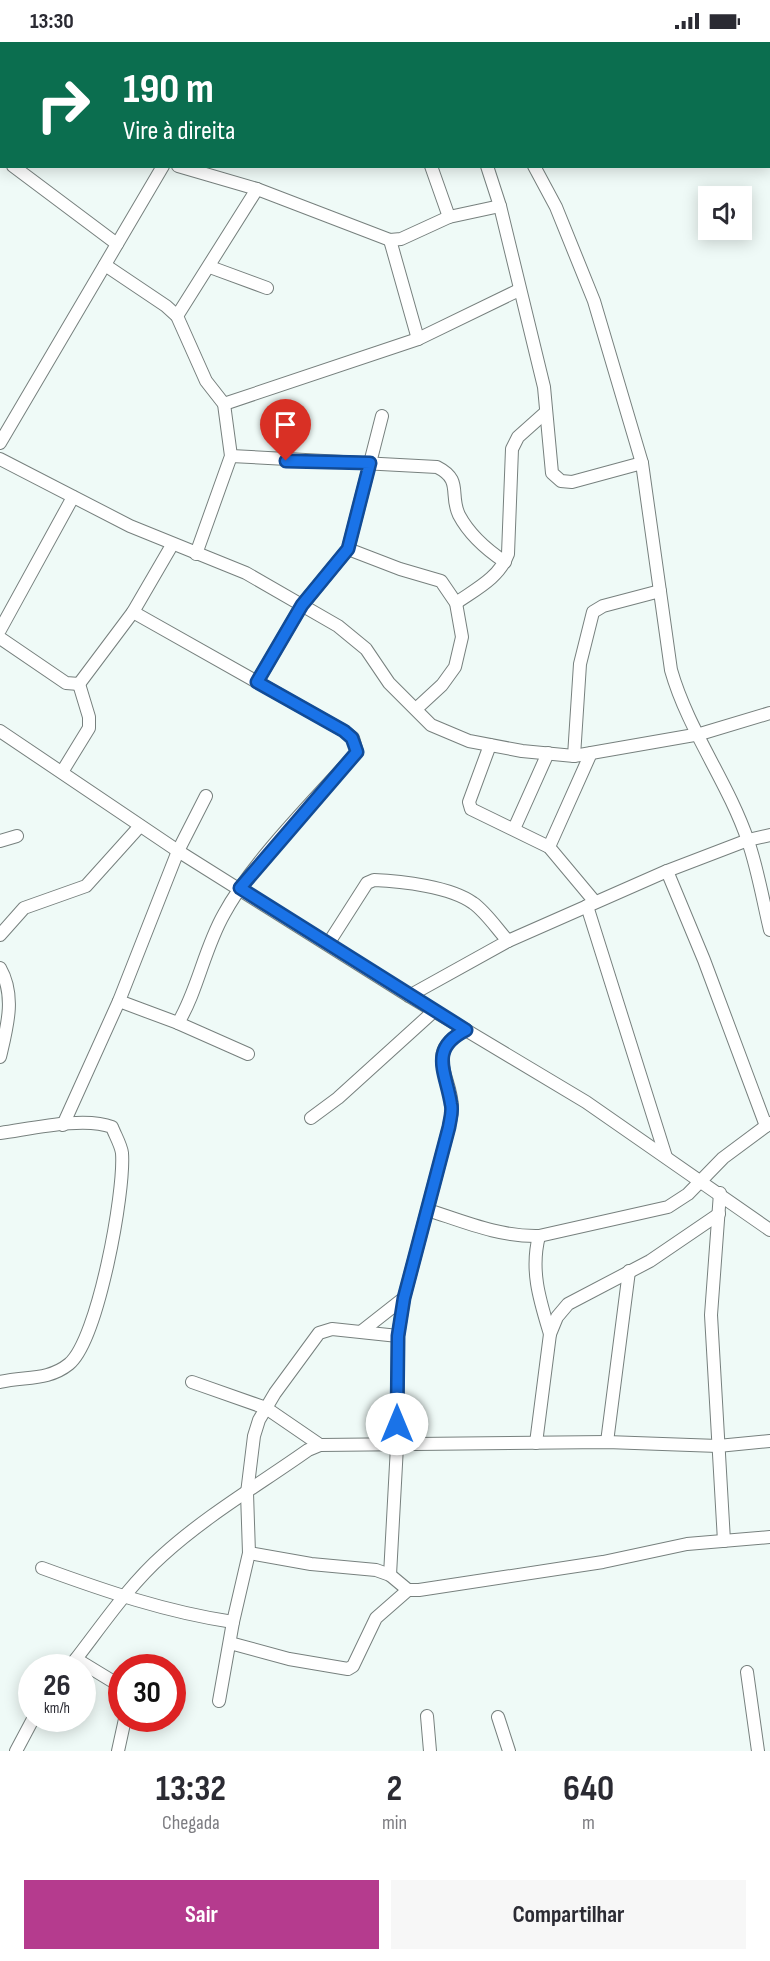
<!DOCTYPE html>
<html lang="pt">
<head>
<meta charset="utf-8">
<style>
  body { margin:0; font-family:"Sofia Sans Condensed",sans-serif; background:#f7f7f7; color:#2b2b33; height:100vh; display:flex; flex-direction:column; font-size:22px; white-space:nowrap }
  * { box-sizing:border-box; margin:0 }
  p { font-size:20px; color:#7c7c81 }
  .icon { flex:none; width:33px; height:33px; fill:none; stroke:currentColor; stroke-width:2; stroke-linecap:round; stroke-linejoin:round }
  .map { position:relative; height:1709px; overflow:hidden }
  .sheet { display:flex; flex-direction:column; background:#fff; flex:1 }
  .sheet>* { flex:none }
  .hud { position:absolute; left:0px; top:0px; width:771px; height:126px; box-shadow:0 3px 15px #0003; background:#0b6e4f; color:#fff; overflow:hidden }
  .fabs { position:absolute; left:698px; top:144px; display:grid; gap:12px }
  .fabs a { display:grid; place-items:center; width:54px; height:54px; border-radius:0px; background:#fff; box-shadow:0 3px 15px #0003; font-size:30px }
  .speed { position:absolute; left:18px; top:1612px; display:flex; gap:12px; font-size:30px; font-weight:700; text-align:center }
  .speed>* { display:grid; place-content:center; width:78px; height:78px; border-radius:50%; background:#fff; box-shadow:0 3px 15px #0003; line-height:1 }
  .speed small { font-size:15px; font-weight:400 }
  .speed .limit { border:9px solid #d22; background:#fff; color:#111 }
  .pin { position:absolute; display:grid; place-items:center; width:51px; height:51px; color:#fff; margin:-62px -26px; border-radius:50% 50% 50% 0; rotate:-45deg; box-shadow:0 0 6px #0007 }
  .pin .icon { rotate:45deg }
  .me { position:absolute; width:66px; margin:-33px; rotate:0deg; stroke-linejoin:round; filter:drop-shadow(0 0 4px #0008) }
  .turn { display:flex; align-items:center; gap:21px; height:126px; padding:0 24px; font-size:27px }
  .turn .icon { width:78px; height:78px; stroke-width:2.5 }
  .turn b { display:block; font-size:42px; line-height:51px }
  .eta { display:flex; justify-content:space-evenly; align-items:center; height:102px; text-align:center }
  .eta b { font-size:36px; font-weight:700; line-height:42px }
  .action { display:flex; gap:12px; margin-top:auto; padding:12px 24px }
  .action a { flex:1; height:69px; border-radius:0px; background:#b53b8e; color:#fff; font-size:24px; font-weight:700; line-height:69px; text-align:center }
  .action a+a { background:#f7f7f7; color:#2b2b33 }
  .status { display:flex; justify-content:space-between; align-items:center; height:42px; padding:0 30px; background:#fff; direction:ltr }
  .status svg { height:16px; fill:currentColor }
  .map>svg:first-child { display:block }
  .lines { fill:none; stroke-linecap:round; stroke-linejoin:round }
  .minor-casing { stroke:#77807e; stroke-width:14 }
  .minor { stroke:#fff; stroke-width:12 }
  .route-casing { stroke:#114b97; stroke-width:15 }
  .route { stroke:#1a73e8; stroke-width:10 }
</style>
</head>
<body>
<div class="status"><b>13:30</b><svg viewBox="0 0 49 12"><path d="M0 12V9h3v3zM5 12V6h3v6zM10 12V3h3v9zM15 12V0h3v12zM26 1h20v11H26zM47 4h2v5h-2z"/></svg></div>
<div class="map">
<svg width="770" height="1709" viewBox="0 0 770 1709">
  <rect width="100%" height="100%" fill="#effaf7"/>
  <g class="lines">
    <defs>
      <g id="minor">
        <path d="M53,0L54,2"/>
        <path d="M375,0L377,2"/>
        <path d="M446,0L447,2"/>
        <path d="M230,2L231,0"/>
        <path d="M424,2L426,0"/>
        <path d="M0,114L2,115"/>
        <path d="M13,124L117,202"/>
        <path d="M178,124L257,147L390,198L401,197L449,175L500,164"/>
        <path d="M431,124L449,175"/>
        <path d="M487,124L500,164L544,345L552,431L561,439L572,440L642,421"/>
        <path d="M534,124L556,165L594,259L642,421L671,628C688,688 728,740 748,799C758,828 763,859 770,888"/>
        <path d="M390,198L418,297"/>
        <path d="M105,223L166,264L177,274L206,339L224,362L231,414L196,512"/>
        <path d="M210,225L267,246"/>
        <path d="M177,274L257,147"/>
        <path d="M224,362L418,297L519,248"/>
        <path d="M0,401L163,124"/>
        <path d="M231,414L437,425C463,438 449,452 459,473C469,492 487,508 505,520"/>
        <path d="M0,417L130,484L246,531L338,584L366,607L389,641L431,683L469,699L522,709L574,714L700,692L770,671"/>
        <path d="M348,507L400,527L441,539L456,561L462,595L455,625L442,643L416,667"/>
        <path d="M456,561C476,547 499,536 508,512L512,407L518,395L546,370"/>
        <path d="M0,588L73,455"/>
        <path d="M0,596L66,641L79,642"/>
        <path d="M257,640L302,563L348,507L382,374"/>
        <path d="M79,642L133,570L172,503"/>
        <path d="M0,689L178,809L409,954L586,1060L770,1188"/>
        <path d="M490,703L469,760L471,767L549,805L595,860"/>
        <path d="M574,714L580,622L593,570L603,564L660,549"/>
        <path d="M62,730L89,686V675L79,642"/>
        <path d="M514,787L548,711"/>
        <path d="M0,799L17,794"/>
        <path d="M549,805L591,711"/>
        <path d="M667,829L704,918L766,1084"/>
        <path d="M587,864L666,1115"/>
        <path d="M0,893L24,866L86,844L140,784"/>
        <path d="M328,902L367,841L374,838C402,839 451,845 473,861C486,870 497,887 508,899"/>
        <path d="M0,926C16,954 7,985 0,1015"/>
        <path d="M409,954L508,899L667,829L748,798L770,793"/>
        <path d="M119,959L178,981C198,948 204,907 224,872C254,817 315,758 357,710L353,696L344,689L133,570"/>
        <path d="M178,981L248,1012"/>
        <path d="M311,1076L338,1056L434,969"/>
        <path d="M63,1083L119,959L178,809L206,754"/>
        <path d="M0,1091C30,1087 84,1074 112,1085C115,1093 121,1103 122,1111C125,1150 98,1298 69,1322C48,1339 25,1334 0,1340"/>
        <path d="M720,1151L711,1273L724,1499"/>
        <path d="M428,1168C465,1180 500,1195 539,1194L668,1165L688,1152L723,1116L770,1081"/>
        <path d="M539,1194C530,1229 540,1259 550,1292"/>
        <path d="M362,1289L404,1256"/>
        <path d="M192,1340L266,1366L320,1403"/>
        <path d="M607,1400L629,1229"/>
        <path d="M536,1401L550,1292L557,1275L568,1262L650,1219L719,1172"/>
        <path d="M249,1511L311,1522L376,1528L390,1533L408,1548H419L603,1520L687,1502L770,1495"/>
        <path d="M42,1526C105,1549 166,1570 233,1580"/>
        <path d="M390,1533L397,1404L398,1294L404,1256L449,1085C450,1079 452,1072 452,1066C452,1033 422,1010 466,988"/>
        <path d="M230,1601L289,1617L348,1627L353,1624L376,1576L408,1548"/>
        <path d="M76,1617L122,1645"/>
        <path d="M69,1626C99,1588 127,1545 163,1513C207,1473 260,1442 308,1408L320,1403L607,1400L718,1404L770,1399"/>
        <path d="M747,1630L758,1709"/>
        <path d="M219,1659L233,1580L249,1511L247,1451L254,1394L259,1378L275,1351L319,1291L332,1287L398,1294"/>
        <path d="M427,1674L430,1709"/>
        <path d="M498,1675L509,1709"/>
        <path d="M16,1709L33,1677"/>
        <path d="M118,1709L125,1677"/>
      </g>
    </defs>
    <use href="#minor" class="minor-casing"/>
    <use href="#minor" class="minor"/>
  </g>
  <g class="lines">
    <defs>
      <path id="route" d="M286,419L370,421L348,507L302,563L257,640L344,689L352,696L357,710L240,846L466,988C428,1007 446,1030 451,1062C453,1069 450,1078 449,1085L404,1256L398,1294L397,1382"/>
    </defs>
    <use href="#route" class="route-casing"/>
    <use href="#route" class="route"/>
  </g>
</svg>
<div class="fabs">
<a><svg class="icon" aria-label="sound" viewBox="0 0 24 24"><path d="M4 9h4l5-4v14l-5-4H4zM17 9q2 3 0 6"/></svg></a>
</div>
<div class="speed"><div>26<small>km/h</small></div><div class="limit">30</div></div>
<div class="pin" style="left:286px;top:419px;background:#d93025"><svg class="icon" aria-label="arrive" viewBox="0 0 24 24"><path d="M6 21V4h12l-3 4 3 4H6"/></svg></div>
<svg class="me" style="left:397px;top:1382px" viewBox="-20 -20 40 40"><circle r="19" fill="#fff"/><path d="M0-13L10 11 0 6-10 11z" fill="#1a73e8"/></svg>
<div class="hud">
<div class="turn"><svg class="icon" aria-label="right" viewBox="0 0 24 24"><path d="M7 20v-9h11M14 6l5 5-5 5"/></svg><div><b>190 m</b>Vire à direita</div></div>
</div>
</div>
<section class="sheet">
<div class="eta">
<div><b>13:32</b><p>Chegada</p></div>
<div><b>2</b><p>min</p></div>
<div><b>640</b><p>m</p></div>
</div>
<div class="action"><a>Sair</a><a>Compartilhar</a></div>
</section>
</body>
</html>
